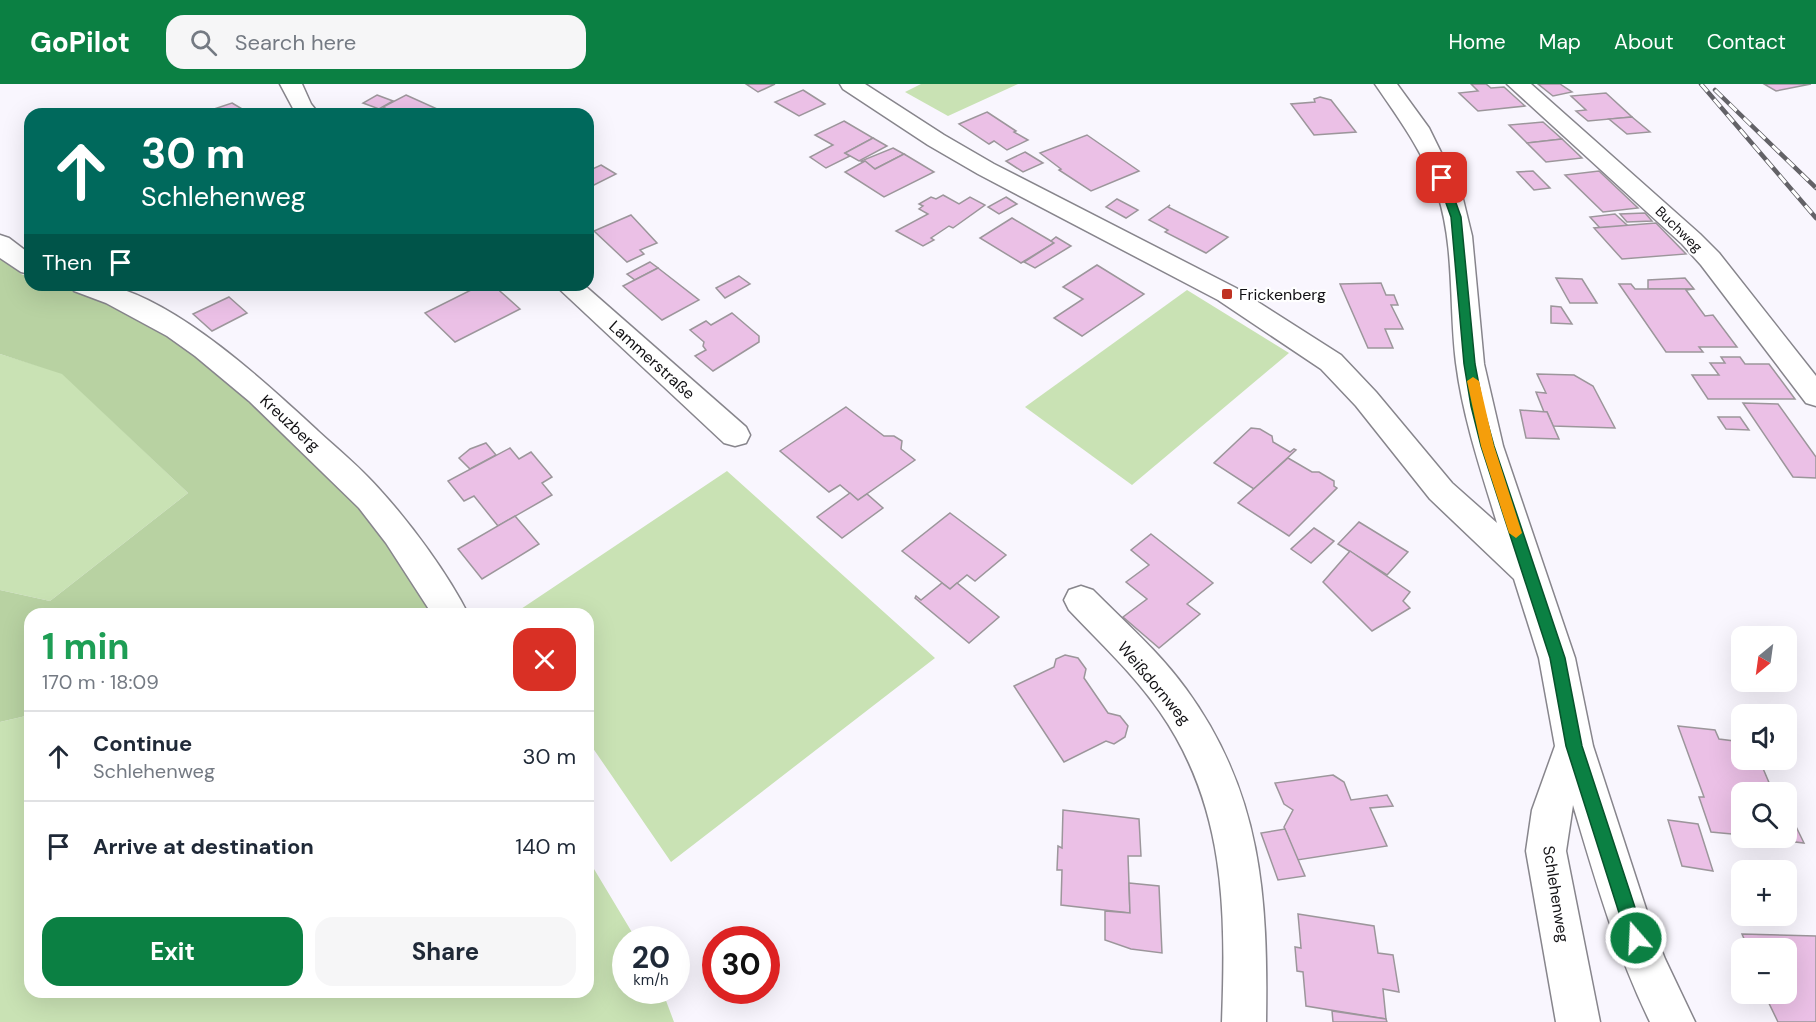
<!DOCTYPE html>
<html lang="en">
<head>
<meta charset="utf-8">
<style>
  body { margin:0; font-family:"DM Sans",sans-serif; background:#f6f6f7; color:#1f2937; height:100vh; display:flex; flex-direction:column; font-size:22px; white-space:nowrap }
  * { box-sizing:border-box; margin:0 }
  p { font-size:20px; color:#747a83 }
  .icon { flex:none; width:33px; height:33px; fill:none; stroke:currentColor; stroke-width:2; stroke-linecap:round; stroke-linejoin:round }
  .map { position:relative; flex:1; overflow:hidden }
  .details { position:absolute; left:24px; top:524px; width:570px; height:390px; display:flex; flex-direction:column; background:#fff; border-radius:18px; box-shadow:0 6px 24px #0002 }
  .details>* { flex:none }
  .hud { position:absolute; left:24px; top:24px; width:570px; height:183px; border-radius:18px; box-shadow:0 6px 24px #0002; background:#00695c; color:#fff; overflow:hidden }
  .needle { width:39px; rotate:209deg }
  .controls { position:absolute; left:1731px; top:542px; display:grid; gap:12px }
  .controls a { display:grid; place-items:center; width:66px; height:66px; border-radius:12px; background:#fff; box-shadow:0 6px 24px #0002; font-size:30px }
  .speed { position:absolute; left:612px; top:842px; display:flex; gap:12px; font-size:30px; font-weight:700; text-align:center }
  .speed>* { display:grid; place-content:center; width:78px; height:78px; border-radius:50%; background:#fff; box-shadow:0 6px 24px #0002; line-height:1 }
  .speed small { font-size:15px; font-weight:400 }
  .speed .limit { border:9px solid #d22; background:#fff; color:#111 }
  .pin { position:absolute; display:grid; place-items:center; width:51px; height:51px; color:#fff; margin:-26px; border-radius:12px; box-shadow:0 3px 9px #0006 }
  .me { position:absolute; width:66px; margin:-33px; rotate:341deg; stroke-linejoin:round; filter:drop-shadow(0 0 4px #0008) }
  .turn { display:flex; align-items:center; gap:21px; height:126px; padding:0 18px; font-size:27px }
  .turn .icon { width:78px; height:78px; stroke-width:2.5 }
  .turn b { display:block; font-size:42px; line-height:51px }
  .then { display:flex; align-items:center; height:57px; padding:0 18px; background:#0003; gap:12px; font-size:22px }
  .round { display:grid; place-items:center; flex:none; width:63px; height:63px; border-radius:18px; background:#f6f6f7 }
  .headline { display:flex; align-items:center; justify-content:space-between; height:102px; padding:0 18px }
  h1 { font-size:36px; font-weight:700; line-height:45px; color:#1e9e55 }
  .cta { display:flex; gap:12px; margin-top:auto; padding:12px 18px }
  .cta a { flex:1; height:69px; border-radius:18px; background:#0b8043; color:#fff; font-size:24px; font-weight:700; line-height:69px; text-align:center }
  .cta a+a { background:#f6f6f7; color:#1f2937 }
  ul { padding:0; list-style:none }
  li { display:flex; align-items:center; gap:18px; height:90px; padding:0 18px; border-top:2px solid #e0e1e3 }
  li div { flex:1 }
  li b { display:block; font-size:22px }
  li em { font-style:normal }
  header { display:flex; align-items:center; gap:36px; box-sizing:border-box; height:84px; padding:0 30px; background:#0b8043; color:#fff }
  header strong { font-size:28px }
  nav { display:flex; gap:33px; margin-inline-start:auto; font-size:21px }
  .search { width:420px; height:54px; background:#f6f6f7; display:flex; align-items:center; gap:15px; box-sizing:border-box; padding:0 21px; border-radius:18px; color:#747a83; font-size:22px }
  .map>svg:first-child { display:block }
  .green { fill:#c9e2b4 }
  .forest { fill:#b8d2a2 }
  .building { fill:#ebc0e6; stroke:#9c969b; stroke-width:1.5 }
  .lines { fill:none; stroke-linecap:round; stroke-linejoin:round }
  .minor-casing { stroke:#87858c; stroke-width:3 }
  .minor { fill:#fff; fill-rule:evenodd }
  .rail-casing { stroke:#636267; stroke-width:4.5 }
  .rail { stroke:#fff; stroke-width:3; stroke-dasharray:10; stroke-linecap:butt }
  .route { fill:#0b8043; stroke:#07532c; stroke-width:1.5 }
  .slow { fill:#f59e0b }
  .poi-dot { fill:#c03323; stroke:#fff; stroke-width:2 }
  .labels { text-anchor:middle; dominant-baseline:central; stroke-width:4.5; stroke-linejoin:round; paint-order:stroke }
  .far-street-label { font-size:14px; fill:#121114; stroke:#fff }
  .poi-label { font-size:16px; fill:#121114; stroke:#fff; text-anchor:start }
  .street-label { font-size:16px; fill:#121114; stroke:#fff }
</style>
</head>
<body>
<header>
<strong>GoPilot</strong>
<div class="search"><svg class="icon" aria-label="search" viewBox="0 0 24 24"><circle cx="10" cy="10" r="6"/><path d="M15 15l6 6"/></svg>Search here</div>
<nav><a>Home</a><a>Map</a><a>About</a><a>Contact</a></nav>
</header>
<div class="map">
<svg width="1816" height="938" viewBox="0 0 1816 938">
  <rect width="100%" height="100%" fill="#f9f6fe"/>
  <g class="green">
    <path d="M921,0H1018L948,32L905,8Z"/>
    <path d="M1187,206L1289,269L1132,401L1025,323Z"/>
    <path d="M0,270L62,289L188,409L50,517L0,506Z"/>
    <path d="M727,387L935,574L671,778L588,657V530L515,529Z"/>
    <path d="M30,631V908H588V775L636,855H626V906H662L674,938H0V638Z"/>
  </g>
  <path class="forest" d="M0,169L21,190L30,193V201H55L129,223L208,274L377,433L441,529L30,530V631L0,638V506L50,517L188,409L62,290L0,270Z"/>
  <g class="building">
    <path d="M746,0H775L758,8Z"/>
    <path d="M1471,0H1486L1491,4L1504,3L1525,22L1478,27L1459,9L1478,7Z"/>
    <path d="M1538,0H1560L1572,8L1553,12Z"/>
    <path d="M1764,0H1811L1776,7Z"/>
    <path d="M803,6L825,20L799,32L775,18Z"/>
    <path d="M1606,9L1632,33L1588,37L1576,27L1586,26L1571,12Z"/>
    <path d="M377,11L393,17L379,25L363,19Z"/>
    <path d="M406,11L435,24L423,30H395L383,23Z"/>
    <path d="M1320,13L1331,16L1356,48L1314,51L1291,20L1315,18L1314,15Z"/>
    <path d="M232,19L244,26L238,28L241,30H199Z"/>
    <path d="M987,28L1016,47L1014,48L1028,56L1007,66L994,57L989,60L959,40Z"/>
    <path d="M1632,33L1650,48L1627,50L1609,35Z"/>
    <path d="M844,37L873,54L845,69L850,72L826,84L810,73L833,61L815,51Z"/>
    <path d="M1543,38L1562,55L1527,59L1509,41Z"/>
    <path d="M1087,51L1139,87L1091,107L1059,86L1061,85L1040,69Z"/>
    <path d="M873,54L887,62L859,77L845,69Z"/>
    <path d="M1562,55L1582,74L1546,78L1527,59Z"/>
    <path d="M893,64L904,70L875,85L861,77Z"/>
    <path d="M1025,68L1043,79L1023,88L1006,77Z"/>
    <path d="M904,70L934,88L884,113L845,88L865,77L875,85Z"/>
    <path d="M601,81L616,90L588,104V87Z"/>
    <path d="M1533,87L1550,104L1534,106L1517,88Z"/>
    <path d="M1599,87L1638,124L1603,128L1565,91Z"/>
    <path d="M943,111L959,120L970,113L985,121L953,144L949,142L931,154L934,156L923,162L896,147L928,130L919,125L923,122L919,120L931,113L936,115Z"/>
    <path d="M1006,113L1017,120L999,130L988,123Z"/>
    <path d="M1117,115L1138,126L1126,134L1106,123Z"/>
    <path d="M1170,121L1168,123L1228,153L1206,169L1165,148L1168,146L1149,136Z"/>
    <path d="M1645,129L1652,137L1627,138L1620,130Z"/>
    <path d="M1615,130L1628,142L1600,144L1590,133Z"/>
    <path d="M631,131L657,159L640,166L644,170L627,178L594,147Z"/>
    <path d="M1012,134L1051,157L1054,159L1021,179L980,154Z"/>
    <path d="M1656,139L1686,170L1622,175L1594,144Z"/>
    <path d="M1056,153L1071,162L1035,184L1024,178L1054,159L1051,157Z"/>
    <path d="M650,178L658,184L635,196L627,190Z"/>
    <path d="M1097,181L1144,210L1082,252L1054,234L1083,215L1063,203Z"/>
    <path d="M658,184L699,216L662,236L623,202Z"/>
    <path d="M739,192L750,200L725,214L716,204Z"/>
    <path d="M1556,194L1582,195L1597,219H1570Z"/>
    <path d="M1685,194L1694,205H1648V196Z"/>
    <path d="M1381,199L1386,211H1394L1398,221H1391L1403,245H1385L1393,264H1368L1340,200Z"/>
    <path d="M1619,200H1631L1635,205H1694L1686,206L1705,232L1713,231L1737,263H1699L1703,268H1666Z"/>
    <path d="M481,201H493L520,225L455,258L425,229Z"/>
    <path d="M229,213L247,229L212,247L193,230Z"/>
    <path d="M1551,222L1561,223L1572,240L1551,239Z"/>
    <path d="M732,229L759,252V258L713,287L695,272L706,266L703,262L704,258L690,246L706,237L711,241Z"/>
    <path d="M1721,273H1740L1745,280H1769L1795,315H1708L1692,291H1719L1710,279H1725Z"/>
    <path d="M1537,290L1574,291L1593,302L1615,344L1553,342L1547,328H1544L1536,308L1546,309Z"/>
    <path d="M1743,319L1778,320L1816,373V394L1793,393Z"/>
    <path d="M846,323L884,352H894L902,357L901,365L915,376L858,416L840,401L829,408L780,367Z"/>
    <path d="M1520,326L1547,328L1559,355L1526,354Z"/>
    <path d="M1718,333H1740L1749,346L1726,345Z"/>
    <path d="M1251,344L1260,345L1272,352L1273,358L1290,368L1294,365L1296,366L1254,405L1214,379Z"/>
    <path d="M486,359L496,371L470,385L459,374L470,365Z"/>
    <path d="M510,364L519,375L531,368L552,393L542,399L552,411L498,442L474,412L464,417L448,397Z"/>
    <path d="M1288,374L1312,388H1319L1334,397V402L1337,404L1289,452L1238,419Z"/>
    <path d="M850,409L858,416L867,410L883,424L842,454L817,433Z"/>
    <path d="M950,429L1006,471L975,497L967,491L950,505L902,467Z"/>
    <path d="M515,432L539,460L482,495L458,465Z"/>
    <path d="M1359,438L1408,468L1387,491L1338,460Z"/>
    <path d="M1314,444L1334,457L1311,479L1291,465Z"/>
    <path d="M1151,450L1213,499L1187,520L1200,530L1159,564L1123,533L1147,515L1126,498L1149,481L1131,466Z"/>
    <path d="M1350,467L1410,508L1403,517L1410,524L1372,547L1323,498Z"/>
    <path d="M942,499L950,505L957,499L999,533L969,559L915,514L916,512L921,516Z"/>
    <path d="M1065,571L1078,574L1086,585L1084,594L1108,629L1120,632L1128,642L1125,653L1114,660L1106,657L1064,678L1014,602L1054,583L1056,575Z"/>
    <path d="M1678,642L1715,646L1719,655L1742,658V675H1759L1773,708H1742V751L1711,748L1699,713H1704Z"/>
    <path d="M1333,691L1344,698L1351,716L1387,711L1393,722L1370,724L1387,762L1297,776L1284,743L1293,726L1284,720L1275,699Z"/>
    <path d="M1786,722L1804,759L1754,753H1786Z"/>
    <path d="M1063,726L1139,735L1141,772H1128L1130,829L1061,821L1062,786H1057L1058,762L1062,764Z"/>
    <path d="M1668,736L1698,740L1713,787L1682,782Z"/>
    <path d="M1285,745L1305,792L1278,796L1261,749Z"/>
    <path d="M1129,799L1159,802L1162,869L1131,865L1105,856V827L1130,829Z"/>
    <path d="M1298,830L1374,842L1378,869L1393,871L1399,908L1383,905L1386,935L1306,922L1303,888L1297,887L1295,863L1301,864Z"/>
    <path d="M1742,850L1816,852V938H1778L1764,909H1786V864H1748Z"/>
    <path d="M1332,927L1386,935L1387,938H1333Z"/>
  </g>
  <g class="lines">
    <defs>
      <g id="minor">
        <path d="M280,0H302L311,20L319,30H296Z"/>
        <path d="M840,0H865L944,51L994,80L1236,204L1341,271L1376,308L1452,399L1497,439C1481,387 1463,334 1456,279C1449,224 1455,165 1438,111C1425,70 1399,35 1375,0H1397L1429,44L1462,111L1472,152L1484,280L1503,362L1575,574L1593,662L1650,837L1665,875L1695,938H1650C1616,868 1595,795 1573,721L1566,767L1600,938H1556L1526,767L1532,726L1555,662L1539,574L1514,495L1430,415L1356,322L1321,285L1218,216L978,90L928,61L843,5Z"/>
        <path d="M1507,0H1531L1700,150L1719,169L1816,292V322L1806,319L1701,181L1682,160Z"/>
        <path d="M0,151L9,154L30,170V190L21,188L0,174Z"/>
        <path d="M70,201C83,201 98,199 111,202C181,220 265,298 318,347C340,367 362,385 381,407C411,440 448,490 468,530H432L386,459L359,424L249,317L195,272L167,252L106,219L74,207Z"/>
        <path d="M555,201H584L746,343L750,351L746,359L735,362L724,359Z"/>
        <path d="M1081,502L1093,506C1125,538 1160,569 1186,605C1262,709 1268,814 1266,938H1222C1226,827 1226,723 1160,628C1134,590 1100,559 1069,526L1064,516L1069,506Z"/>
      </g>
    </defs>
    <use href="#minor" class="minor-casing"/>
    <use href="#minor" class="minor"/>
    <defs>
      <g id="rail">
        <path d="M1701,0L1816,134"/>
        <path d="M1715,6L1816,104"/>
      </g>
    </defs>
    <use href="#rail" class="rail-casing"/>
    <use href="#rail" class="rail"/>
  </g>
  <path class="route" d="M1442,91L1447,94L1461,133L1475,280L1483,322L1494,362L1565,574L1582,662L1645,854L1642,860L1636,862L1630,860L1627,854L1566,662L1550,574L1481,362L1471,322L1464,280L1451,133L1437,94Z"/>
  <path class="slow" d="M1473,293L1479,297L1494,362L1522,449L1516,454L1509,449L1481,362L1467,297Z"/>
  <rect class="poi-dot" x="1221" y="204" width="12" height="12" rx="3"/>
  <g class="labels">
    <g class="far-street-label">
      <text transform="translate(1679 145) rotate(44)">Buchweg</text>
    </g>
    <g class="poi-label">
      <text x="1239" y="210">Frickenberg</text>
    </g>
    <g class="street-label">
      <text transform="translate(652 276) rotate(42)">Lammerstraße</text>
      <text transform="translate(290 339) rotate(43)">Kreuzberg</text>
      <text transform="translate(1154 599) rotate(50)">Weißdornweg</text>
      <text transform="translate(1556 810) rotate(81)">Schlehenweg</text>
    </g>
  </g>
</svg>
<div class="controls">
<a><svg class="needle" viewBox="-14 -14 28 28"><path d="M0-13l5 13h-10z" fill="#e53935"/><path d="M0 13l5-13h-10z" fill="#747a83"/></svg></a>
<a><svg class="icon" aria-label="sound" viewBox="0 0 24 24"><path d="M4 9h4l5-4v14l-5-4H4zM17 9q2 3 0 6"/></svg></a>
<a><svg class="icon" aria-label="search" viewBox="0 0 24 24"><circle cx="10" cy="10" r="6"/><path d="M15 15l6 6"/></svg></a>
<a>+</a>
<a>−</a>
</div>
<div class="speed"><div>20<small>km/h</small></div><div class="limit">30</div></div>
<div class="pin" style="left:1442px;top:94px;background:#d93025"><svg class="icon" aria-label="arrive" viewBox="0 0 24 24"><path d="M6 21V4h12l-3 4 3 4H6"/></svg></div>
<svg class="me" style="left:1636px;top:854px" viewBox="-20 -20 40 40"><circle r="17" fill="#0b8043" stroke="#fff" stroke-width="3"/><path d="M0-11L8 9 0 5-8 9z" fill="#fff"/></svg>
<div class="hud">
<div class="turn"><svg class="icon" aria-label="ahead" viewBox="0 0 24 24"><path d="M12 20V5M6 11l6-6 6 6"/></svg><div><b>30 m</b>Schlehenweg</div></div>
<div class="then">Then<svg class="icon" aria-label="arrive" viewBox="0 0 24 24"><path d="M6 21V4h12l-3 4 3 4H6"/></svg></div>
</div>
<section class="details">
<div class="headline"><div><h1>1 min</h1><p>170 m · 18:09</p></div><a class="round" style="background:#d93025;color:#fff"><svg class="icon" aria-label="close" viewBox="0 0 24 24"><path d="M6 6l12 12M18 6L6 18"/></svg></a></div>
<ul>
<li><svg class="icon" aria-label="ahead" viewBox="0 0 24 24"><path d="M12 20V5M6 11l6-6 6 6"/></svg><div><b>Continue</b><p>Schlehenweg</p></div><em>30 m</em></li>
<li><svg class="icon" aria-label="arrive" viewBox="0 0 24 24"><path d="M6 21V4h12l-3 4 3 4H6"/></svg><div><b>Arrive at destination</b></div><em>140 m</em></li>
</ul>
<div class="cta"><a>Exit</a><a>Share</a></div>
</section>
</div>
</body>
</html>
